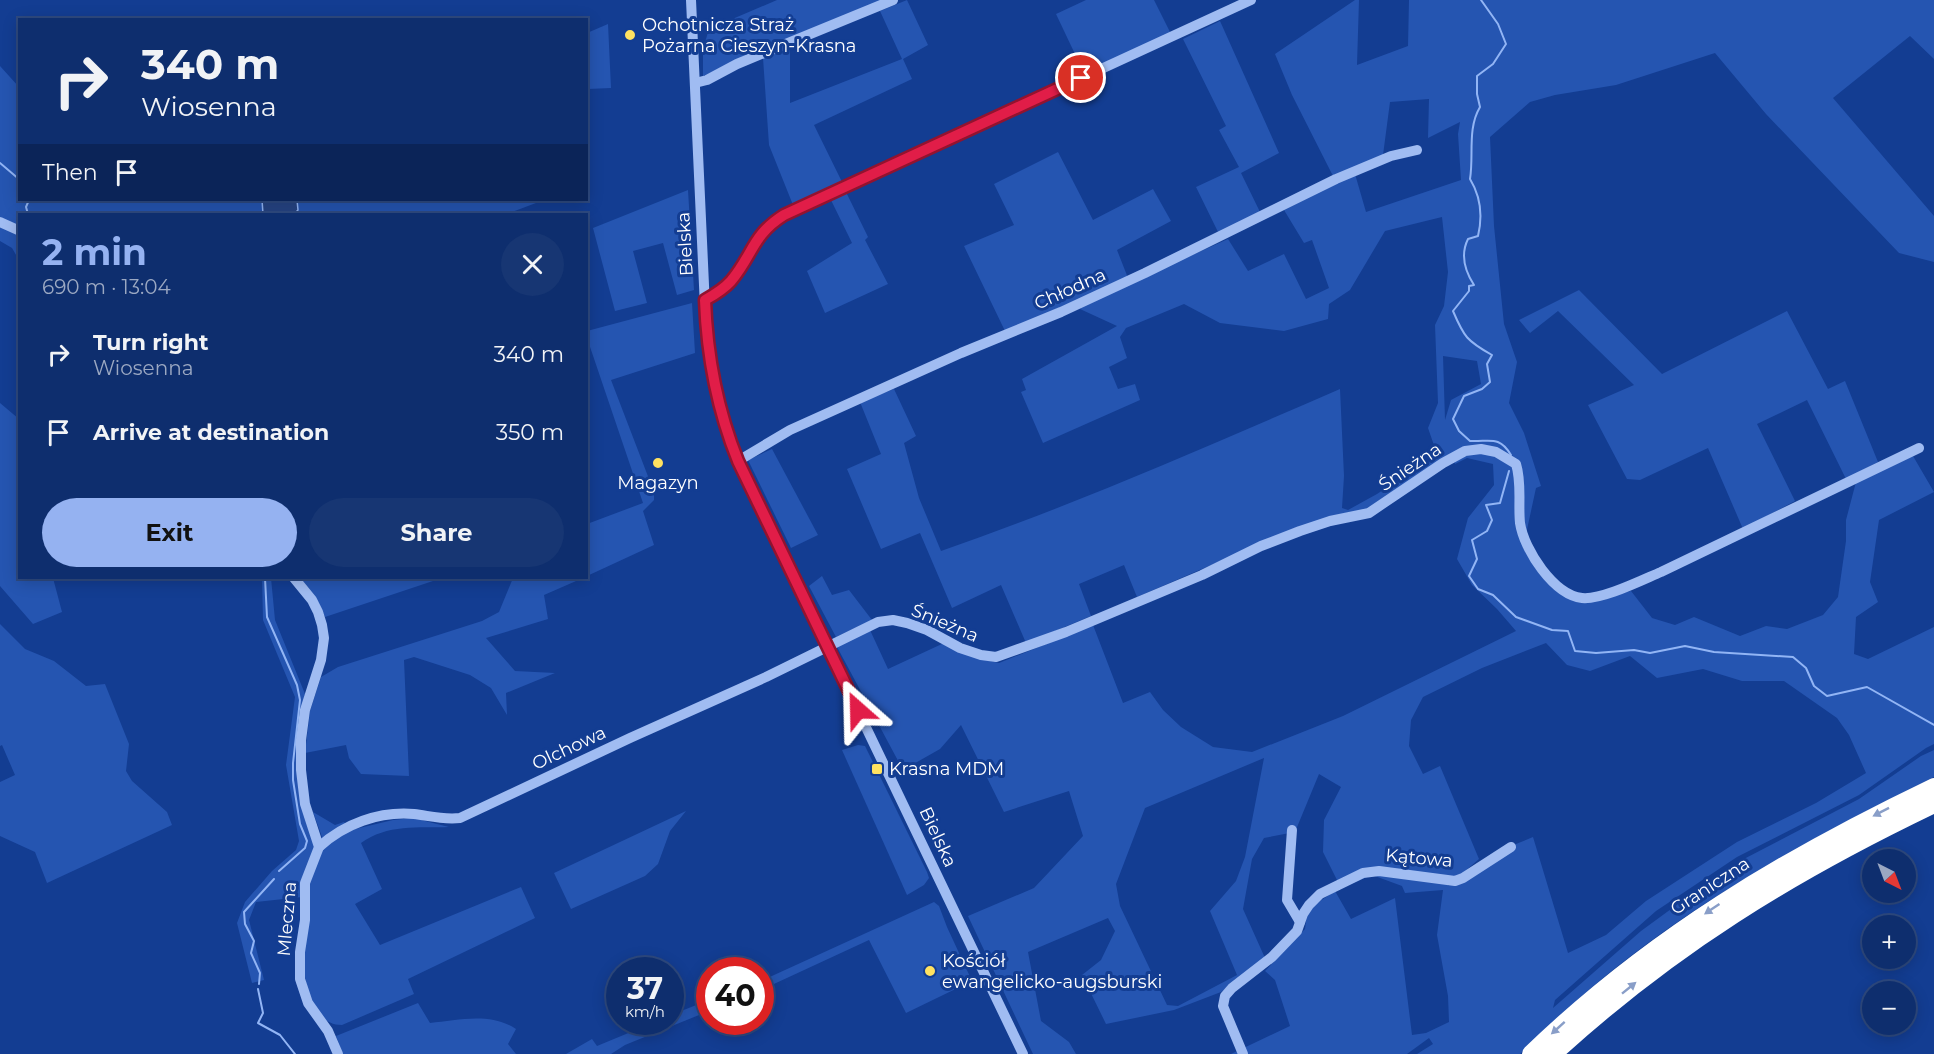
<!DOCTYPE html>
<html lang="en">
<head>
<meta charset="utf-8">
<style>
  body { margin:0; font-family:Montserrat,sans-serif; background:#173673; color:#f1f3f6; height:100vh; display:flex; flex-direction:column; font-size:22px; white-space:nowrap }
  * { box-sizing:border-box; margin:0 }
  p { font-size:20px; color:#9ba8c2 }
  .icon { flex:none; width:33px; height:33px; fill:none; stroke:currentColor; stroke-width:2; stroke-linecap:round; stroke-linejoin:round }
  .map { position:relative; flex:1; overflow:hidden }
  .details { position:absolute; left:18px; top:213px; width:570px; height:366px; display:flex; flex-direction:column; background:#0e2e6e; border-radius:0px; box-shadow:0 3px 15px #0003,0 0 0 2px #2e4a81 }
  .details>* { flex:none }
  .top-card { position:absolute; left:18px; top:18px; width:570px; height:183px; border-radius:0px; box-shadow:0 3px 15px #0003,0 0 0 2px #2e4a81; background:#0e2e6e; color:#f1f3f6; overflow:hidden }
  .needle { width:39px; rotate:138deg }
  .fabs { position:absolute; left:1862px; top:849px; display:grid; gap:12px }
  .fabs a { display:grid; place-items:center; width:54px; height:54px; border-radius:50%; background:#0e2e6e; box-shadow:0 3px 15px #0003,0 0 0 2px #2e4a81; font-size:30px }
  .speed { position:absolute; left:606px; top:957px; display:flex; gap:12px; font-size:30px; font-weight:700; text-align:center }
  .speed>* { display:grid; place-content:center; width:78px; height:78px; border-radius:50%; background:#0e2e6e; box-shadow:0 3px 15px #0003,0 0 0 2px #2e4a81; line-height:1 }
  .speed small { font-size:15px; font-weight:400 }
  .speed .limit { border:9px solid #d22; background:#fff; color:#111 }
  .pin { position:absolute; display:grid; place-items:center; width:51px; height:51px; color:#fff; margin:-26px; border:3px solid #fff; border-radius:50%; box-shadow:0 2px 6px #0007 }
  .me { position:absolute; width:66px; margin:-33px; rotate:335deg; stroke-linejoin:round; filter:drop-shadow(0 0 4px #0008) }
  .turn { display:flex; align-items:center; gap:21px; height:126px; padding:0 24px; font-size:27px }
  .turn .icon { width:78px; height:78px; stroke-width:2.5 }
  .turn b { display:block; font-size:42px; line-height:51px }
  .then { display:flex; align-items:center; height:57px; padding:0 24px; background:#0003; gap:12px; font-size:22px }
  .round { display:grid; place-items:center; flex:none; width:63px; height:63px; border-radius:32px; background:#173673 }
  .headline { display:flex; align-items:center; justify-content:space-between; height:102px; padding:0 24px }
  h1 { font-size:36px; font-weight:700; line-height:45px; color:#95b2f1 }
  .primary-button { display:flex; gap:12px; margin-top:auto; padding:12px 24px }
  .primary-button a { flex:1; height:69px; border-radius:36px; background:#95b2f1; color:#111; font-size:24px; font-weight:700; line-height:69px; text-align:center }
  .primary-button a+a { background:#173673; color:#f1f3f6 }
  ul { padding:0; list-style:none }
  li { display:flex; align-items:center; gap:18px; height:78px; padding:0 24px }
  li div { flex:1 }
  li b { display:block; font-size:22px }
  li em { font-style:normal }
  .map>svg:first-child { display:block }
  .green { fill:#2555b1; fill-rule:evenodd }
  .water { fill:#264484; stroke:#92b5f5; stroke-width:1.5 }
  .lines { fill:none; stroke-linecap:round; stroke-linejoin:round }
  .stream { stroke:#92b5f5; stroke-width:2 }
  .minor { stroke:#a0bcf2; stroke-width:10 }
  .highway { stroke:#fff; stroke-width:18 }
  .oneway { fill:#899ec8 }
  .route-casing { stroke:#92132f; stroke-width:15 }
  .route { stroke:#e11d48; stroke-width:10 }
  .poi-dot { fill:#ffe261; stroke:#133d92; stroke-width:2 }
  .labels { text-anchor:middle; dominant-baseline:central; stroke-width:6; stroke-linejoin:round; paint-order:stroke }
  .poi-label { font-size:18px; fill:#fff; stroke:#133d92; text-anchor:start }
  .street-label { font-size:18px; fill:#fff; stroke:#133d92 }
</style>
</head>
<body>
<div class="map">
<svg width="1934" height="1054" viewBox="0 0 1934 1054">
  <rect width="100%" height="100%" fill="#133d92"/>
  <g class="green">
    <path d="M777,0H883L703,76V49L709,29Z"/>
    <path d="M907,0L928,45L903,59L912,79L814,125L843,184L793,205L769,145L763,58L790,48V103L902,59L880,11Z"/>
    <path d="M1086,0H1154L1171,34L1084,73L1056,14Z"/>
    <path d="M1355,0H1359L1357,65L1408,46L1409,0H1934V59L1910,36L1833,98L1934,216V262L1899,253L1766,114L1715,53L1616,85L1555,95L1530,102L1490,137L1494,226L1504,324L1517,362L1509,403L1524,433L1541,486L1536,488L1523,548L1538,572L1578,602L1631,591L1652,618L1675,625L1694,617L1740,636L1766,626L1787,629L1823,615L1838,597L1846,541V520L1856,482L1913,456L1934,492L1879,520L1870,582L1878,602L1856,617L1854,654L1868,659L1934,627V744L1926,748L1859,795L1737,857L1656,911L1555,1000L1553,1008L1641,931L1682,901L1740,861L1859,799L1921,756L1934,750V777C1829,829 1725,884 1632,955C1592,985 1556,1019 1520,1054H1417L1433,1044L1429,1038L1407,1054H1231L1290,1026L1275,980L1265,971L1305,929L1307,913L1314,905L1335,891L1351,919L1395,898L1412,1035L1426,1033L1449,1022L1448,996L1437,935L1443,890L1405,893L1402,886L1372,875L1341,888L1323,852L1324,820L1341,787L1319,774L1295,832L1264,838L1252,859L1243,909L1265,958L1221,992L1174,1010L1106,1024L1082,975L1101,960L1115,931L1108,918L1028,952L1041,1021L1069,1042L1076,1054H1033L968,916L1034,888L1083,836L1069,791L1004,812L961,725L940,749L903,770L836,645L870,630L888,669L944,643L969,656L999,663L1093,625L1123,703L1150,692L1163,710L1181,727L1213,747L1252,752L1343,716L1516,631L1497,609L1472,585L1457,559L1468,518L1494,485L1493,464L1467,458L1455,464L1452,454L1364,511L1253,547L1137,597L1124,565L1079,584L1091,616L1026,643L1001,585L952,608L920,533L881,549L847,469L881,454L860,402L894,389L916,436L904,443L919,498L941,551C1077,504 1208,446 1340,389L1344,476L1342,508L1348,510L1377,494L1437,454L1428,428L1438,403L1435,325L1444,306L1448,272L1442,217L1385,231L1350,290L1329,304L1328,319L1284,331L1220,323L1184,304L1126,328L1120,337L1127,358L1109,367L1118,389L1135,384L1140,400L1043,443L1021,392L1026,390L1022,379L1117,326L1080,309L1092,300L1228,239L1248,271L1284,254L1306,299L1329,288L1312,240L1304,243L1284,210L1355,174L1366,212L1461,180L1458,134L1460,122L1428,138L1429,99L1390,102L1383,155L1333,176L1292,95L1275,54ZM1443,356L1477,361L1481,384L1451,400L1445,420ZM1546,643L1567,665L1590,671L1630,656L1657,678L1703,669L1742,681H1784L1837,718L1849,735L1866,773L1816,803L1737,842L1646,901L1606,935L1568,953L1533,837L1516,844L1448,886L1479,859L1440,766L1423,774L1409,746L1411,720L1423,697L1482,668ZM1264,758L1245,857L1236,881L1210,911L1237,975L1178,1006L1167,1005L1120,906L1116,884L1145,808Z"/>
    <path d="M1220,21L1279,153L1241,173L1260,212L1219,234L1196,187L1239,167L1219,130L1226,126L1183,39Z"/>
    <path d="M608,24L611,88L588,89L589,108H587V33Z"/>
    <path d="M0,66L19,87L20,200H263V214H20L19,260L12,248L0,241Z"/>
    <path d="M1058,152L1093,220L1153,189L1171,221L1117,250L1128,278L1005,331L964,246L1014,225L994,184Z"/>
    <path d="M688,190L694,290L677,295L663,243L633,251L647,303L615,311L593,228Z"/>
    <path d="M846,192L868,237L865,240L888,284L825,313L807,271L852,243L830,198Z"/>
    <path d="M297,200H544L507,214H294L298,210Z"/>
    <path d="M1579,290L1662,374L1787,311L1828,389L1845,381L1878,462L1846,479L1807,400L1757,424L1795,501L1743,529L1708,448L1640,480L1627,479L1588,405L1634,385L1558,311L1530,333L1519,320Z"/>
    <path d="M692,303L695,353L611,380L654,492V500L643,511L654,545L587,576V524L643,503L587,338V331Z"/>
    <path d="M0,403L19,419L20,578H53L62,612L33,624L0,586Z"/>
    <path d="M772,449L818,535L791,548L748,460Z"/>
    <path d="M822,576L832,595L849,590L872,620L836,637L809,586Z"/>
    <path d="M262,578H271L275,620L305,694L299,726L314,844L322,837L313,812L335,825L344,822L351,830L393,820L413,818L449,827C418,828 387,824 361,843L382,889L355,904L380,945L521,887L535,918L408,979L414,994L342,1025C295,1025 302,929 302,897L256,902L249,920L264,980L252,983L237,923L245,902L272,871L296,850L299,841L286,765L295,697L263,620Z"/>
    <path d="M298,578H442L325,617L318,602Z"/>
    <path d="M513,578H583L544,595L548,619L486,638L515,671L555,673L506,693L507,715L491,688L470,675L414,657L404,660L409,776L361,774L349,758L346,745L305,753L310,711L321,677L338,667L482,621L499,612Z"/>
    <path d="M0,624L25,649L54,661L86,686L105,684L129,744L126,771L132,781L167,812L172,825L47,883L35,852L0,836V782L15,775L2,745L0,746Z"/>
    <path d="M858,745L865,746L927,872L929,878L924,885L907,895L842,750Z"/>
    <path d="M686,811L670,831L658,864L645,876L571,909L554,873Z"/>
    <path d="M934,902L939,906L947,927L972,981L906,1013L869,940L761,990V981Z"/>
    <path d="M709,1000V1011L625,1045L611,1054H566L592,1039L597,1046L655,1022H670L671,1015Z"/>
    <path d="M418,1003L430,1023C458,1020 491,1012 516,1029L508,1044L516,1054H343L336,1036Z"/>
  </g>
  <path class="water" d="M262,200H297L298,210L294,214H263Z"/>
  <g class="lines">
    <g class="stream">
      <path d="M1481,0L1498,24L1506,44L1493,64L1477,76V94L1480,107C1467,129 1474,155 1470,179C1481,197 1483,215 1478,236L1468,239C1460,255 1465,271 1474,285L1469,286V291L1453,311C1464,337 1467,341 1492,355L1487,364L1490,382L1482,389L1464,396L1453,419L1459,431L1470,441C1490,442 1499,435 1511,455"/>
      <path d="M0,163L20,180"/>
      <path d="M28,214L26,207L29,200"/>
      <path d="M1509,471L1500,503L1486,505L1492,520L1487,531L1472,540L1477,559L1469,576L1478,589L1493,595L1516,617L1552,630L1568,631L1575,651L1596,653L1634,650L1650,653L1685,646L1714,652L1793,657L1806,668L1814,686L1827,696L1867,687L1934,725"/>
      <path d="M265,578L267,617L297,685L300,700L293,763V780L300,824L307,841L305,848L279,871"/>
      <path d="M259,984L260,973L251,953L254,941L245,924L244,912L274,879"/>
      <path d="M258,989L263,1013L258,1023L280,1035L295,1054"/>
    </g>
    <g class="minor">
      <path d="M691,0L706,329L715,391L728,436L738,461L1023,1054"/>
      <path d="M695,83L707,80L737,64L893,0"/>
      <path d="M0,222L20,231"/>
      <path d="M704,300C714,294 724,289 731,281C753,255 752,235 784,215L1251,0"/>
      <path d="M738,461L790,430L961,353L1061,312L1145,273L1336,179L1391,156L1417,150"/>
      <path d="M294,578L312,600L318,612L322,625L324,638L321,660L305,710L301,740V770L305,804L319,847L305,883V920L300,952V979L308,1003L328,1031L338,1054"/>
      <path d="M1292,830L1287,900L1300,922"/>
      <path d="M319,847C344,824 379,811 414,814C430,816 443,820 460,818L630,738L766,677L878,622L893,620L907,623L927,630L960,648L981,655L996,657L1066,632L1202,575L1261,546L1300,531L1330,521L1369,513L1443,463L1465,451L1481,449L1496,452L1516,464C1522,483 1518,503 1520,523C1524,550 1554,595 1582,598C1602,600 1642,580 1661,572L1919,448"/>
      <path d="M1243,1054L1223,1006L1225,996L1232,988L1272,957L1297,931L1303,914L1309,905L1320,894L1363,873L1379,871L1455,881L1463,878L1511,847"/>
    </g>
    <g class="highway">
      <path d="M1531,1054C1651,938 1784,859 1934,787"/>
      <path d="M1553,1054C1671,946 1790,873 1934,804"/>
    </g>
  </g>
  <defs><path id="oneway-solid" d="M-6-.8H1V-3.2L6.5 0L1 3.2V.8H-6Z" transform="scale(1.5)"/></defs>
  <g class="oneway">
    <use href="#oneway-solid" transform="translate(1881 812) rotate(153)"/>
    <use href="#oneway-solid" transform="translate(1712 909) rotate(146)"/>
    <use href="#oneway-solid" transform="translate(1629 988) rotate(-39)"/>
    <use href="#oneway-solid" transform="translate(1558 1028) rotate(138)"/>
  </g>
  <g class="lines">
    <defs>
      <path id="route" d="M858,710L738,461C717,409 707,356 705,300C714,295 724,289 731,281C753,255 752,235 784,215L1081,78"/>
    </defs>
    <use href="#route" class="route-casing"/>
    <use href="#route" class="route"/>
  </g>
  <g class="poi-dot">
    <circle cx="630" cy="35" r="6"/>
    <circle cx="658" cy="463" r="6"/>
    <rect x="871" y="763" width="12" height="12" rx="3"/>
    <circle cx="930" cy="971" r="6"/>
  </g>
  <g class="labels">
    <g class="poi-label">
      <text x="642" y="25">Ochotnicza Straż<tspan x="642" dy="21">Pożarna Cieszyn-Krasna</tspan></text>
      <text x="658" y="483" text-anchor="middle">Magazyn</text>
      <text x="889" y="769">Krasna MDM</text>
      <text x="942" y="961">Kościół<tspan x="942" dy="21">ewangelicko-augsburski</tspan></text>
    </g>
    <g class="street-label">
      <text transform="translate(685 244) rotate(-93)">Bielska</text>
      <text transform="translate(1070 289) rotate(-24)">Chłodna</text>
      <text transform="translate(1410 467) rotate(-34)">Śnieżna</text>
      <text transform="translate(945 623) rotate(23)">Śnieżna</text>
      <text transform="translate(569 748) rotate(-25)">Olchowa</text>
      <text transform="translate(938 837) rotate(65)">Bielska</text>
      <text transform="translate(1419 858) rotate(5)">Kątowa</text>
      <text transform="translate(1710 886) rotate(-33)">Graniczna</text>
      <text transform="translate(287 919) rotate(-85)">Mleczna</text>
    </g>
  </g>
</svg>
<div class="fabs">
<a><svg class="needle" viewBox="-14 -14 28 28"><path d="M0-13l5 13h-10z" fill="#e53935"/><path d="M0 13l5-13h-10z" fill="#9ba8c2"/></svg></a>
<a>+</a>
<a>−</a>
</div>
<div class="speed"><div>37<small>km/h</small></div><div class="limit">40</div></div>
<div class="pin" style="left:1081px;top:78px;background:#d93025"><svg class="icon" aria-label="arrive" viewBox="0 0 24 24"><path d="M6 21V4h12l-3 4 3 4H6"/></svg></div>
<svg class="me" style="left:858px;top:710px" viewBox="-20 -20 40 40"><path d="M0-17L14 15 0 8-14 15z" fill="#e11d48" stroke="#fff" stroke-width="4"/></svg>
<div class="top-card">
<div class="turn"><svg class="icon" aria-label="right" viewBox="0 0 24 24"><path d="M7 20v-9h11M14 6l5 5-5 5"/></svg><div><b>340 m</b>Wiosenna</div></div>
<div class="then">Then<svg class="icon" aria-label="arrive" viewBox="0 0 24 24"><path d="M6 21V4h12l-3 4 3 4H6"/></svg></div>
</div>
<section class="details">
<div class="headline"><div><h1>2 min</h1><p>690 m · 13:04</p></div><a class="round"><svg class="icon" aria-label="close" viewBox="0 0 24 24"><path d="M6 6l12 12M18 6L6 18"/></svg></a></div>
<ul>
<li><svg class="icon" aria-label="right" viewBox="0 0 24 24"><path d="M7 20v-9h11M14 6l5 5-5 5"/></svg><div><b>Turn right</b><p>Wiosenna</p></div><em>340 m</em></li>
<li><svg class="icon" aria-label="arrive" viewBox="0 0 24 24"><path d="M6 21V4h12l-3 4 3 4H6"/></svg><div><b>Arrive at destination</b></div><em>350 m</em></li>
</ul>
<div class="primary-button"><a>Exit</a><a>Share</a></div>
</section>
</div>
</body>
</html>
